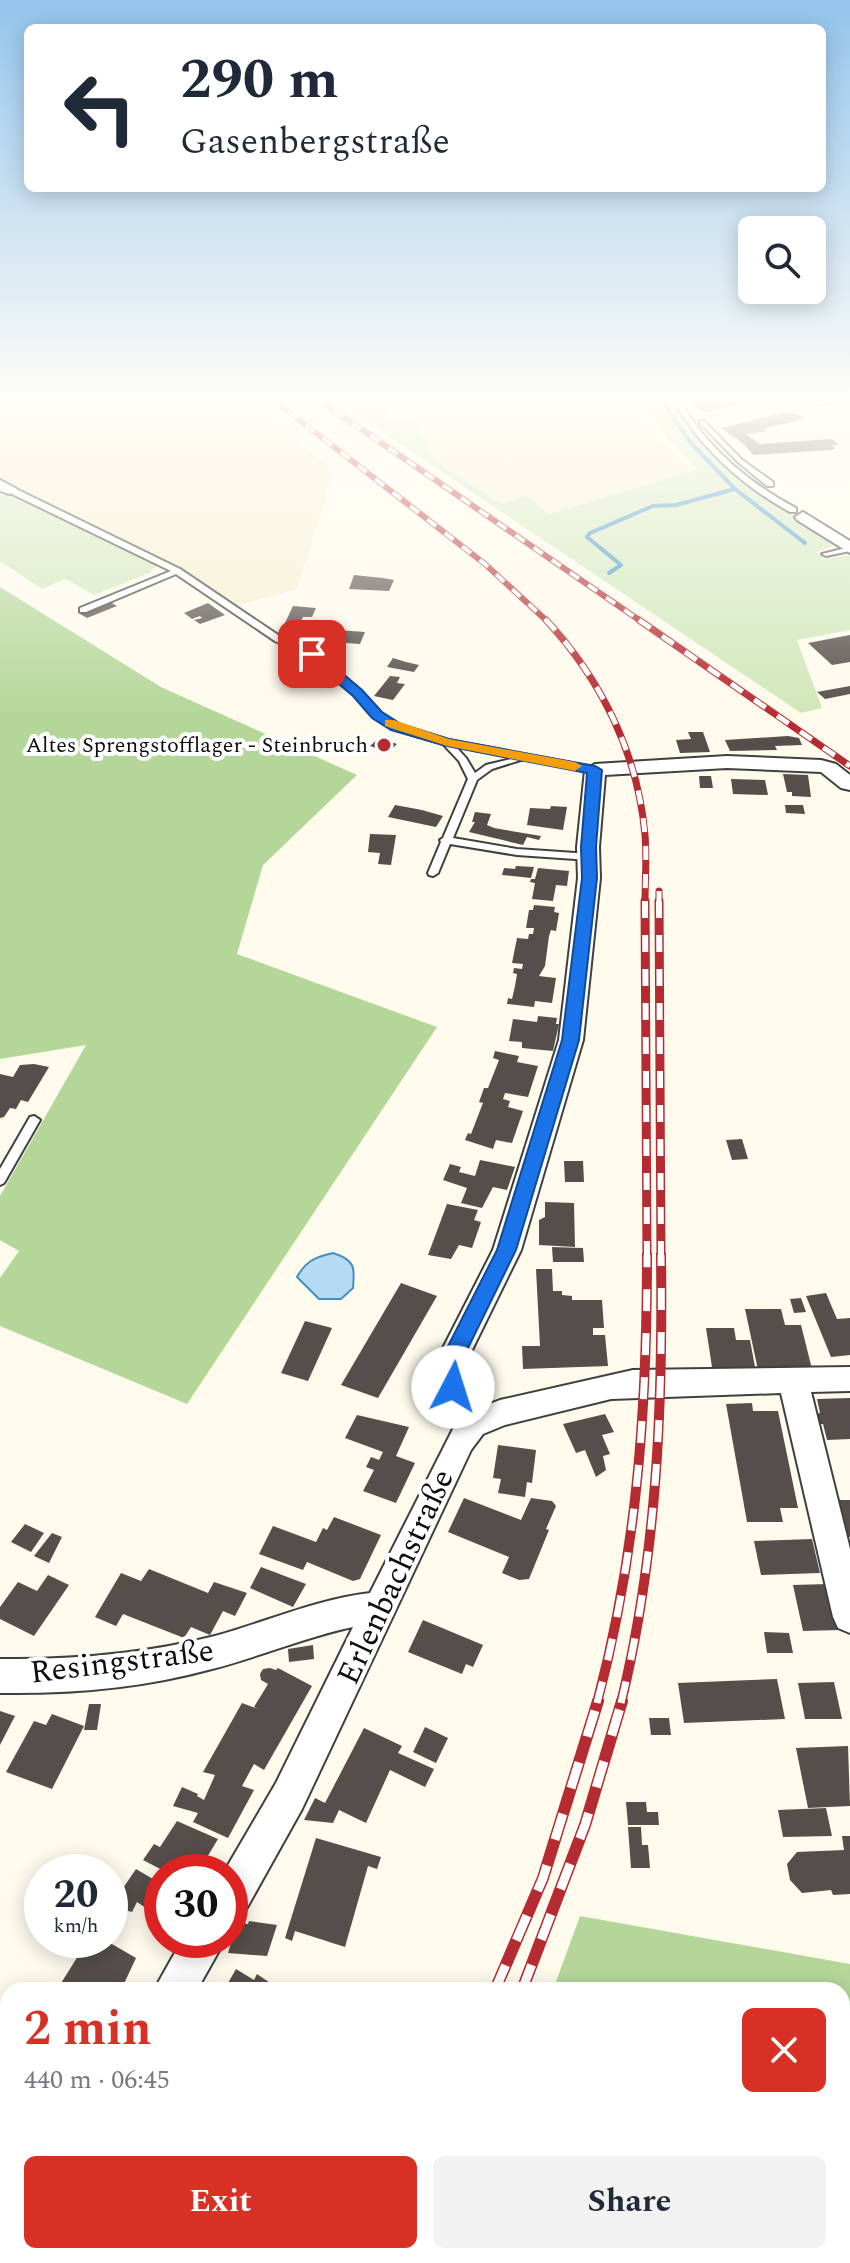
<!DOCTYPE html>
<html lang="en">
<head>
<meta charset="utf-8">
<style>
  body { margin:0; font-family:Spectral,serif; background:#f2f2f3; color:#1f2937; height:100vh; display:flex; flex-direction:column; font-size:30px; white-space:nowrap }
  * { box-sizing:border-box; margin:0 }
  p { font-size:26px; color:#747a83 }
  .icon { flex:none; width:44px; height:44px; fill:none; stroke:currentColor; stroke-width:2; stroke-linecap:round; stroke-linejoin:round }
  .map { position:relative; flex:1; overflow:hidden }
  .side { position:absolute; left:0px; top:1982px; width:850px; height:282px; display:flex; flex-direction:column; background:#fff; border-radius:24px 24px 0 0; box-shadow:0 4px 20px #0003 }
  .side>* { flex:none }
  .banner { position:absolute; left:24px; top:24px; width:802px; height:168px; border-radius:12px; box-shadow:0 4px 20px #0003; background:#fff; color:#1f2937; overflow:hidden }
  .buttons { position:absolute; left:738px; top:216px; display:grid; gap:16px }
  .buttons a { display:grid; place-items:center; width:88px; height:88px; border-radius:12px; background:#fff; box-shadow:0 4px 20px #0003; font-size:40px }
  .speed { position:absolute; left:24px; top:1854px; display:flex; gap:16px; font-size:40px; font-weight:700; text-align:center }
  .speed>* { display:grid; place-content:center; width:104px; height:104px; border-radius:50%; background:#fff; box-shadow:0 4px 20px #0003; line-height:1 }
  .speed small { font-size:20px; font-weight:400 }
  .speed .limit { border:12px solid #d22; background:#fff; color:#111 }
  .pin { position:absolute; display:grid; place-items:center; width:68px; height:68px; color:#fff; margin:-34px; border-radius:16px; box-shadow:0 4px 12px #0006 }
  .me { position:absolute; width:88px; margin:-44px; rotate:5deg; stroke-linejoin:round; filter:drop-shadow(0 0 6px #0008) }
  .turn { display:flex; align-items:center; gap:28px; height:168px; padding:0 24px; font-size:36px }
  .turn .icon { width:104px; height:104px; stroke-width:2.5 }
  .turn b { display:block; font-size:56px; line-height:68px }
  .round { display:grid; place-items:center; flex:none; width:84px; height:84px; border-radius:12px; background:#f2f2f3 }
  .overview { display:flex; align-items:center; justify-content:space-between; height:136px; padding:0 24px }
  h1 { font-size:48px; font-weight:700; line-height:60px; color:#d93025 }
  .cta { display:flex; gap:16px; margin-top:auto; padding:16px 24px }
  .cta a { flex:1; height:92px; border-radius:12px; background:#d93025; color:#fff; font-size:32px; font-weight:700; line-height:92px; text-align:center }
  .cta a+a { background:#f2f2f3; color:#1f2937 }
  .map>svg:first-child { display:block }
  .farmland { fill:#f3f0cf }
  .green { fill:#d0e7b9 }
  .forest { fill:#b4d799 }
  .water { fill:#b4dbf3; stroke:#3f90c7; stroke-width:2 }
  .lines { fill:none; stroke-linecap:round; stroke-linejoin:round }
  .stream { stroke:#3f90c7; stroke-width:4 }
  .building { fill:#554e4a }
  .lane-casing { stroke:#404040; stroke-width:4 }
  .street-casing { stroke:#404040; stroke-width:4 }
  .lane { fill:#fff; fill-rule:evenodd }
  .street { fill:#fff; fill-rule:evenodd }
  .rail-far4-casing { stroke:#b62b31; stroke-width:6 }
  .rail-far3-casing { stroke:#b62b31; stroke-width:7 }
  .rail-far2-casing { stroke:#b62b31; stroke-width:9 }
  .rail-far1-casing { stroke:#b62b31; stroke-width:10 }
  .rail-casing { stroke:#b62b31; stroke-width:12 }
  .rail-far4 { stroke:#fff; stroke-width:4; stroke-dasharray:11; stroke-linecap:butt }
  .rail-far3 { stroke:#fff; stroke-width:5; stroke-dasharray:14; stroke-linecap:butt }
  .rail-far2 { stroke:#fff; stroke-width:6; stroke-dasharray:17; stroke-linecap:butt }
  .rail-far1 { stroke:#fff; stroke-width:7; stroke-dasharray:22; stroke-linecap:butt }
  .rail { stroke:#fff; stroke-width:9; stroke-dasharray:27; stroke-linecap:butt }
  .route { fill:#1a73e8; stroke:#114b97; stroke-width:2 }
  .slow { fill:#f59e0b }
  .poi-dot { fill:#b62b31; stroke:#fff; stroke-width:3 }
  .labels { text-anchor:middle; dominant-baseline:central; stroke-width:8; stroke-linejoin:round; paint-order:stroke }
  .far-poi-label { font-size:22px; fill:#0d0d0d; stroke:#fff; text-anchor:end }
  .near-street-label { font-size:32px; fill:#0d0d0d; stroke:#fff }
</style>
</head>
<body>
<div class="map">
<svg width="850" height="2263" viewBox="0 0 850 2263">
  <rect width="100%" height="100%" fill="#fefbed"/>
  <g class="farmland">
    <path d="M0,398H243L334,471L297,589L239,605L18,487L0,480Z"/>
    <path d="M406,398H634L651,431L694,472L549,514L516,501L501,504L442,466L431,454Z"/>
  </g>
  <g class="green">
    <path d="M332,398H384L389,421L415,418L431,454L442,466L501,504L526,496L549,514L698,470L668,440L641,398H673C692,451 786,509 831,542L833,546L817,552L824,559L850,555V630L797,640L822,708L801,713Z"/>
    <path d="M12,493L149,560L158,566L150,570L152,572L94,595L65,579L42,589L0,561V496Z"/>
  </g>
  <g class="forest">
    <path d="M0,587L161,687L357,775L263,865L237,954L437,1027L187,1404L0,1326V1278L19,1251L0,1240V1196L86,1045L0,1059Z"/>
    <path d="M580,1916L850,1964V2263H422L426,2256H842V1990H553Z"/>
  </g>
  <path class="water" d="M333,1253C355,1260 355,1267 353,1288L341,1299H319L297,1277C306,1261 315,1257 333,1253Z"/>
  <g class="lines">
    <g class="stream">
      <path d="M735,489L805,543"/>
      <path d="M609,573L621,565L587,537L590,533L653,506L676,505L735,489L690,442L660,398"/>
    </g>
  </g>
  <g class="building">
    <path d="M716,398H756L757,399L705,412L690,404Z"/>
    <path d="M787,412L798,414L805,419L763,429L767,431L746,434L760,444L832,439L839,445H832L835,449L830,450L753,455L745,445L721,428Z"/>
    <path d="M354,575L383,578L394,580L389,591L349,589Z"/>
    <path d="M110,602L117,606L87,618L80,614Z"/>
    <path d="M208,603L225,615L200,624L194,620L202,618L200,616L192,619L184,613Z"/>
    <path d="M293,606L316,608L312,617H303L298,628L283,627Z"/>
    <path d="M337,630L365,632L360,644L333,642Z"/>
    <path d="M850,635V662L832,665L808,643Z"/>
    <path d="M393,658L406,662L419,665L414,672L387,667Z"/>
    <path d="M390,676L400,677L397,683L405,684L393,700L374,696Z"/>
    <path d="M850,686V694L825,699L817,692Z"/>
    <path d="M688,732H703L710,752L680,753L676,740L691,739Z"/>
    <path d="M788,736L799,738L802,745L775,746L777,750L730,751L725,740Z"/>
    <path d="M379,738L397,744L388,752L370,746Z"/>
    <path d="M783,774L808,775L811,797L792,796V792H787Z"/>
    <path d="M699,776H711L713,788H700Z"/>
    <path d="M731,779L765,780L768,795L733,794Z"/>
    <path d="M395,805L422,810L443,816L436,827L388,817Z"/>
    <path d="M785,805H803L805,814L786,813Z"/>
    <path d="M551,806L567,807L563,830L527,825L530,808L550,809Z"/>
    <path d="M475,812L491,814L487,825L494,828L541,836L539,840L527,837L523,845L469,832L475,822H472Z"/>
    <path d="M370,834L396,835L391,865L378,864L380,853L368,852Z"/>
    <path d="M516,866L534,867L531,878L502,875L504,868L515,869Z"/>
    <path d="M538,868L569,871L567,886L556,885L553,901L532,899L535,883L530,882L531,879H535Z"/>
    <path d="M534,905L555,907L554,912L559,913L556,931L551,930L549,936L545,966L539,976L556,978L552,1003L535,1001L534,1007L507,1004L508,998L512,999L515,986L517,974L513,973L514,968L522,969L523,964L512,963L517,938L528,939L529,934H533L534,928H526L529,910H533Z"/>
    <path d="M538,1016L557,1018L556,1024H559L553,1051L522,1048V1042L509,1041L513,1019L537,1022Z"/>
    <path d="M495,1051L519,1056L517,1062L538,1066L528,1097L505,1093L503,1099L510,1101L508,1107L523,1111L512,1143L496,1140L493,1149L465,1140L468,1133L471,1134L483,1103L479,1102L484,1088H488L499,1060L493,1058Z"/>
    <path d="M34,1064L49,1067L28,1102L21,1100L16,1109L10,1108L4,1117L0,1118V1074L13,1077L20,1065Z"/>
    <path d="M742,1139L748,1159L732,1160L726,1140Z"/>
    <path d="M480,1160L515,1167L507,1190L493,1187L482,1208L461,1203L467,1188L443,1180L450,1164L461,1167L459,1172L475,1176Z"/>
    <path d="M564,1161H583L584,1182H565Z"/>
    <path d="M545,1202L574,1203L575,1247L539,1245V1220L545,1217Z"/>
    <path d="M447,1204L478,1210L474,1220L481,1222L472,1248L459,1245L451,1259L428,1255Z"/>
    <path d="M552,1247L583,1248L584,1262H553Z"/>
    <path d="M536,1269H552L553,1291H562V1295L572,1296V1300H602L604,1328H593V1335H605L608,1366L523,1369L522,1346H540Z"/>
    <path d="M401,1283L437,1296L378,1398L341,1385Z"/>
    <path d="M826,1293L837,1319L850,1318V1355L831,1357L806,1296Z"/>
    <path d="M801,1298L806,1312L794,1313L790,1299Z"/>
    <path d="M745,1309H781L785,1325H801L812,1369L758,1370Z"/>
    <path d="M305,1321L332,1328L308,1381L281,1373Z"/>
    <path d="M706,1328H734L736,1340H750L755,1367H712Z"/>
    <path d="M850,1398V1439L827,1440L823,1424H817L814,1414L820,1413L817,1399Z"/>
    <path d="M752,1403L753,1411H778L798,1508H780L783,1522H747L726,1404Z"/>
    <path d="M605,1414L614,1432L602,1435L610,1454L603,1456L606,1470L596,1477L585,1450L576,1453L563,1424Z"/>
    <path d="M357,1415L409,1427L396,1456L415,1463L396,1503L363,1491L374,1470L366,1467L371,1457L379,1460L383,1452L345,1438Z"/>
    <path d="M498,1445L536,1450L532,1483L527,1482L525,1497L498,1493L501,1479L493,1478Z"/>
    <path d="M464,1498L521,1520L531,1498L552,1501L556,1506L546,1529L549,1530L529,1579L519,1580L502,1573L509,1557L448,1532Z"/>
    <path d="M834,1500H850V1537H843Z"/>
    <path d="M334,1517L381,1535L360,1579L353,1581L307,1562L303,1570L259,1554L273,1526L316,1542L323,1528L327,1530Z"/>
    <path d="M25,1524L44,1533L31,1552L11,1542Z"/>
    <path d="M52,1533L62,1537L49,1563L34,1556Z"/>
    <path d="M812,1539L820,1573L761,1575L754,1541Z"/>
    <path d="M261,1567L306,1584L293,1607L250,1588Z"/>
    <path d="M149,1569L208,1593L214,1582L247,1593L235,1616L223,1611L210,1635L191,1627L184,1638L123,1614L116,1626L95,1617L121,1573L141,1581Z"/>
    <path d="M48,1575L69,1585L34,1636L0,1619V1607L18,1582L37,1591Z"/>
    <path d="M828,1584L839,1630L803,1631L793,1585Z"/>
    <path d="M423,1620L483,1645L473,1667L466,1664L462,1674L408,1652Z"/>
    <path d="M764,1632L789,1633L793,1653H767Z"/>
    <path d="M313,1645L314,1659L289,1662L288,1649Z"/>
    <path d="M270,1668L276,1670L278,1668L312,1686L264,1770L254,1764L242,1786L254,1790L228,1838L193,1822L198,1813L173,1806L182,1787L198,1794L197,1796L204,1800L215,1775L203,1772L242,1703L258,1709L254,1707L268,1684L261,1680L260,1674L263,1669Z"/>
    <path d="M777,1679L785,1719L684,1723L678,1683Z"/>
    <path d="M834,1682L842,1719H805L798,1683Z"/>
    <path d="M89,1704H101L97,1730H84Z"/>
    <path d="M0,1711L15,1716L0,1745Z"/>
    <path d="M52,1714L84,1726L52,1789L6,1772L34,1721L46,1725Z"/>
    <path d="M649,1718H669L671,1735H651Z"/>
    <path d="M425,1727L448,1738L436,1763L413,1752Z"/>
    <path d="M364,1728L402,1746L398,1753L434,1769L425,1787L390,1770L366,1823L339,1810L333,1823L304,1820L315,1798L325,1803Z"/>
    <path d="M848,1746L850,1806L808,1808L796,1748Z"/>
    <path d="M626,1802H646L647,1812H658L659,1825H628Z"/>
    <path d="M826,1808L832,1836L783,1837L778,1810Z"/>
    <path d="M177,1821L218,1839L200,1869L205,1872H166L143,1860L154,1844L160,1847Z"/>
    <path d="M628,1827H641L642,1845H648L650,1868H631Z"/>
    <path d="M842,1836H850V1894L833,1895L831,1890L802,1893L790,1880L787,1864L797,1852L844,1850Z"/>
    <path d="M316,1838L381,1857L377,1869L368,1866L345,1947L295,1931L292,1941L285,1938Z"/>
    <path d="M136,1869L158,1882L162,1875V1919L137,1902L132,1912L117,1908L124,1894L121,1891Z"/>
    <path d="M249,1921L277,1925L267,1956L228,1953L237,1922L248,1924Z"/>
    <path d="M88,1940H105L136,1958L121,1990L58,1988Z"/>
    <path d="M236,1969L254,1980L257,1974L279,1989L282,1984L291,1990H224Z"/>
    <path d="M8,2054V2166L4,2163L0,2170V2067Z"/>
    <path d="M111,2256H192L188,2263H145L138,2257L134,2263H117Z"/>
    <path d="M277,2256H317L312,2263H272Z"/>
  </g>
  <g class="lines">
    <defs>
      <g id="lane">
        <path d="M673,398H679C703,445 750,484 796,508V512H790C744,487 697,446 673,398Z"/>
        <path d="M797,398L819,400L848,398L819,404Z"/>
        <path d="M700,421H704L742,460L773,482V486H767L738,462L700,423Z"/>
        <path d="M6,487H12L180,569L281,637L315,652L361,691L380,713L399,725L448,740L598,768L600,770L595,773L524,759L492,769L477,780L453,838L517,849L590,854L595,857L590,860L517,855L450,844L438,873L433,876L429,875L428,873L441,842L440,840L443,838L468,779L459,761L443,744L393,729L374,717L355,695L309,656L275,641L176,574L86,612H80V608L171,571L6,491ZM455,746L515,758L486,765L475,773L466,758Z"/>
        <path d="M850,547V551L826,556L822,554Z"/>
        <path d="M34,1116L40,1120L4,1183L0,1185V1169L30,1117Z"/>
      </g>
      <g id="street">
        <path d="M0,480L17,489L9,494L0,491Z"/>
        <path d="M803,512L850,541V553L797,520L795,517Z"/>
        <path d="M727,756L821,760L836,764L850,775V790L841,788L821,772L727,768L605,775L599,847L600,878L583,1040L521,1250L471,1352L468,1387L479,1408L500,1400L633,1370L850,1367V1391L811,1392L850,1549V1633L838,1628L833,1617L781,1393L611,1399L505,1425L483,1434L471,1450L302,1809L244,1913L230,1918V1872H224L276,1783L353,1627C305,1637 259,1657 212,1669C143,1688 72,1694 0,1693V1659C72,1660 144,1654 215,1636C266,1622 317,1599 370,1593L456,1423L438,1387L441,1352L493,1250L559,1040L578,878L577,847L585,770L595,764Z"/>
        <path d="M182,1940H225L197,1990H154Z"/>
        <path d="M8,2228V2256H28L25,2263H0V2231Z"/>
      </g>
    </defs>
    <use href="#lane" class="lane-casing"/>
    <use href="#street" class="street-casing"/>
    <use href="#lane" class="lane"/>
    <use href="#street" class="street"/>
    <defs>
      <g id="rail-far4">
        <path d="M271,398L485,564L548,622"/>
        <path d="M316,398L642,622"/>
      </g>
      <g id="rail-far3">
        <path d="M546,620C601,679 638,754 645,835C647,858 645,881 645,903"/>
        <path d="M639,620L850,766"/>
        <path d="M659,891V903"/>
      </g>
      <g id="rail-far2">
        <path d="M645,901L647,1257"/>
        <path d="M659,901L661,1257"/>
      </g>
      <g id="rail-far1">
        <path d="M597,1703C637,1552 647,1410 647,1255"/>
        <path d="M621,1703C657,1555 663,1407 661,1255"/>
      </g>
      <g id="rail">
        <path d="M495,1990L543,1878L598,1701"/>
        <path d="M522,1990L585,1825L622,1701"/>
        <path d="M353,2263L357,2256"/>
        <path d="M389,2263L392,2256"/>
      </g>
    </defs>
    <use href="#rail-far4" class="rail-far4-casing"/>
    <use href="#rail-far3" class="rail-far3-casing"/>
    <use href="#rail-far2" class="rail-far2-casing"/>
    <use href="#rail-far1" class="rail-far1-casing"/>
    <use href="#rail" class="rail-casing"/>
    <use href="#rail-far4" class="rail-far4"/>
    <use href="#rail-far3" class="rail-far3"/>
    <use href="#rail-far2" class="rail-far2"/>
    <use href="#rail-far1" class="rail-far1"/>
    <use href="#rail" class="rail"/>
  </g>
  <linearGradient id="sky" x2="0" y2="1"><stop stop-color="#93c4ec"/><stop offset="0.56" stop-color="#fffdf7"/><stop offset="1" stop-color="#fffdf7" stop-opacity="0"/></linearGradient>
  <rect width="850" height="715" fill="url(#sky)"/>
  <path class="route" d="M307,651H316L362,690L382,712L401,724L449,739L595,766L602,770L596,847L597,878L579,1040L516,1250L466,1352L461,1394L453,1396L446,1394L443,1387L445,1352L497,1250L562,1040L582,878L581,847L587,773L447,746L391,730L372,718L353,696L307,657Z"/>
  <path class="slow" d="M385,720H394L449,739L575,762L582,766L575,771L447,746L385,726Z"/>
  <circle class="poi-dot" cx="384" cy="745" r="8"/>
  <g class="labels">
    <g class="far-poi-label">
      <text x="368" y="745">Altes Sprengstofflager - Steinbruch</text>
    </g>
    <g class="near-street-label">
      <text transform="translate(396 1577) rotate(-65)">Erlenbachstraße</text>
      <text transform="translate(122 1662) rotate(-7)">Resingstraße</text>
    </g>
  </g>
</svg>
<div class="buttons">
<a><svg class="icon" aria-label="search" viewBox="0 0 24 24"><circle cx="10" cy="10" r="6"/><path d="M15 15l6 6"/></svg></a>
</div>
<div class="speed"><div>20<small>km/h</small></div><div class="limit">30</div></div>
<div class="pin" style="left:312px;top:654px;background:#d93025"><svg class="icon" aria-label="arrive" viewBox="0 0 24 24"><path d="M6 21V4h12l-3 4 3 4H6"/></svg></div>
<svg class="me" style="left:453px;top:1387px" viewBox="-20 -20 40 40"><circle r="19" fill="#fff"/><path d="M0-13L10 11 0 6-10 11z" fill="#1a73e8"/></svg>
<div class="banner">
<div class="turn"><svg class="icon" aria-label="left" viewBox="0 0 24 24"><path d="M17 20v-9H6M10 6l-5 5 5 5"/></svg><div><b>290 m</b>Gasenbergstraße</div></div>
</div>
<section class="side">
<div class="overview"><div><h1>2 min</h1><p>440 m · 06:45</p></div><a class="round" style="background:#d93025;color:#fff"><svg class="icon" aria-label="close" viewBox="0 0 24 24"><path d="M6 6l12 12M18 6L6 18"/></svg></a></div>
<div class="cta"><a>Exit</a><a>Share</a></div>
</section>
</div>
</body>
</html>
